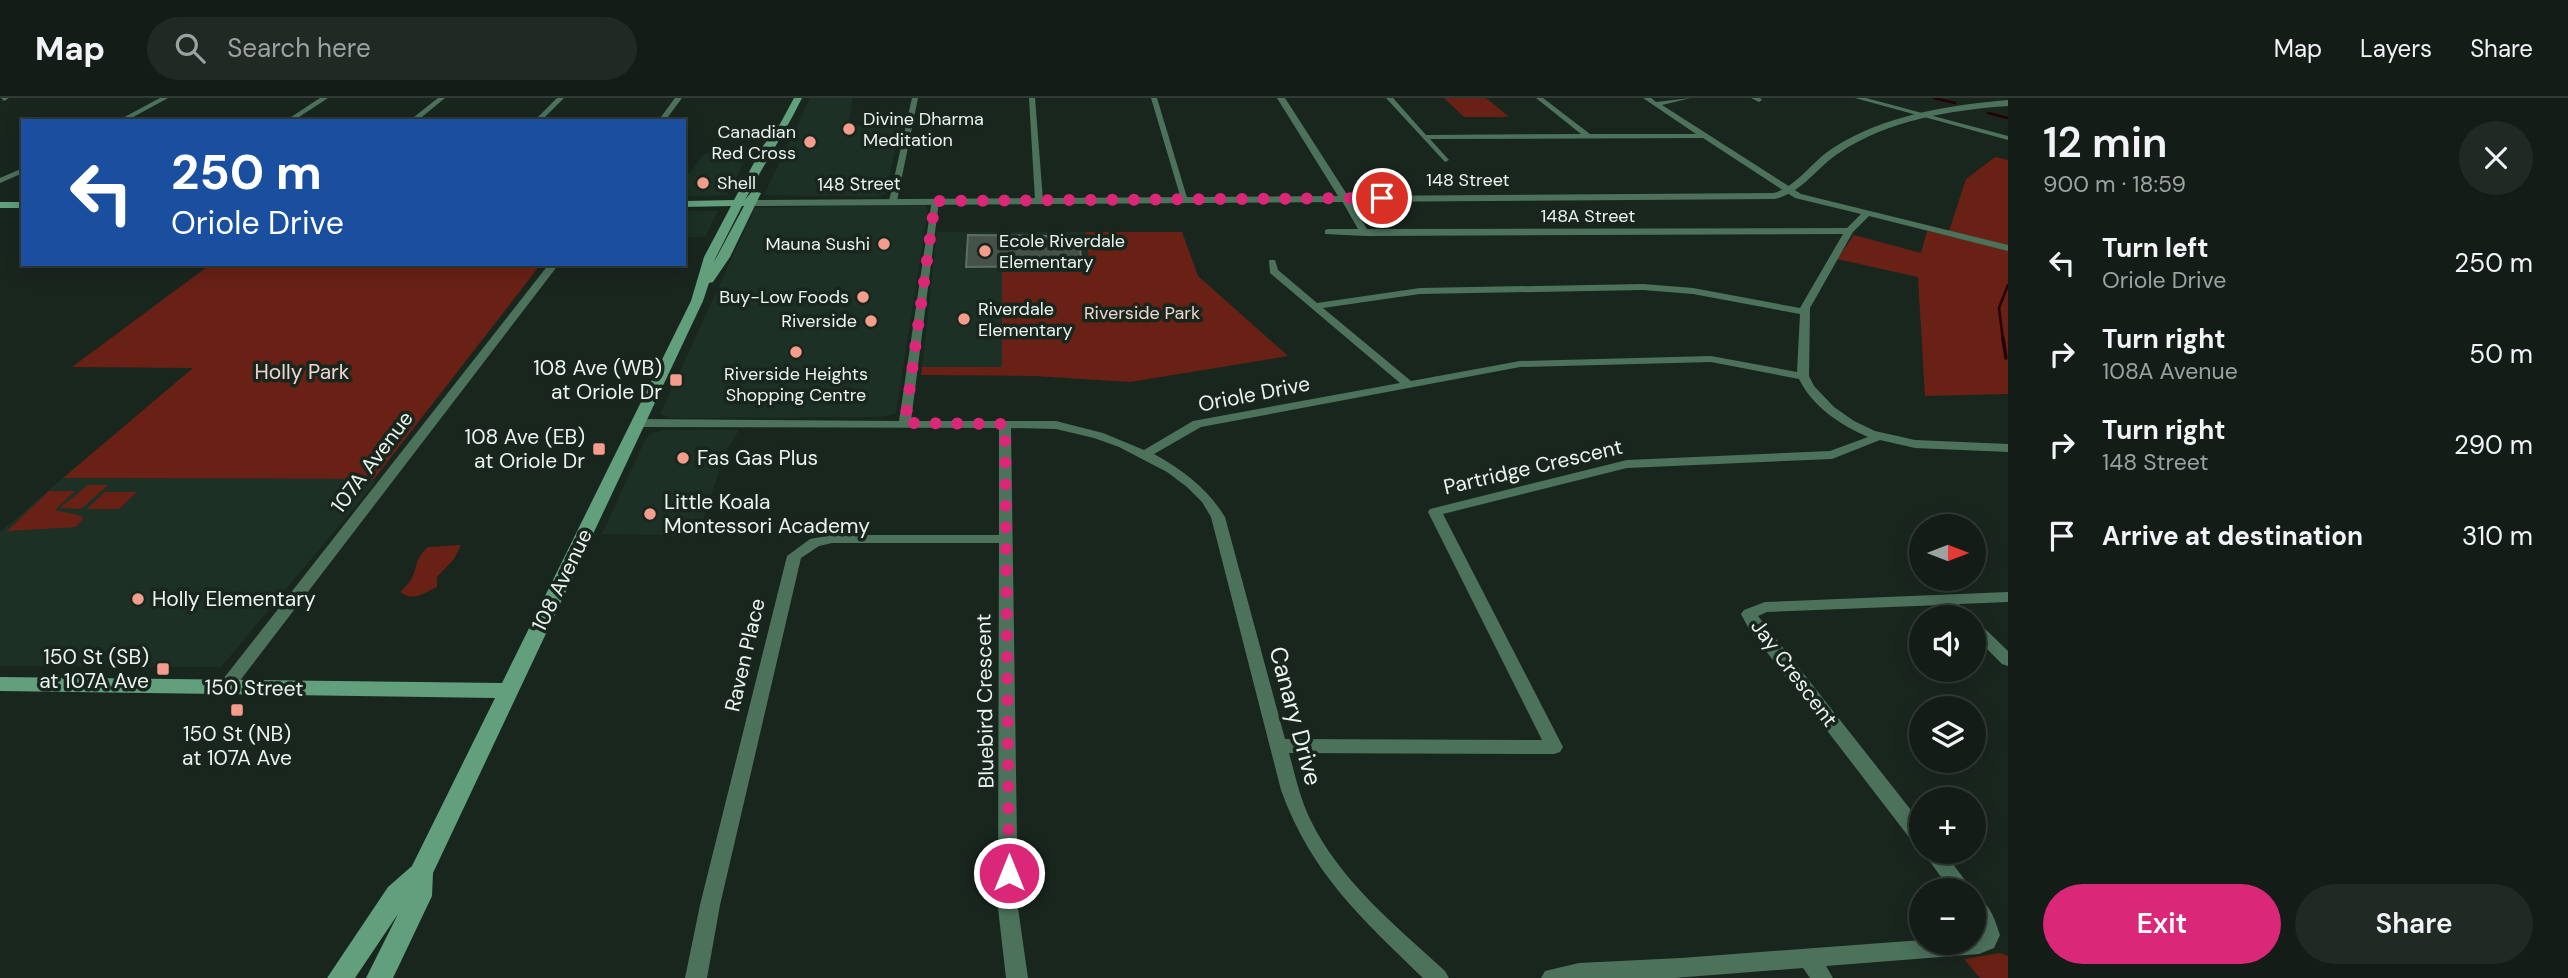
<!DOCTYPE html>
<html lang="en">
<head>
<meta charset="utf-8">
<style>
  body { margin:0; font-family:"DM Sans",sans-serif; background:#202923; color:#f1f3f6; height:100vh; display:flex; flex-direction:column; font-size:26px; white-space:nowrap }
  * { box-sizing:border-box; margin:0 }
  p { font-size:23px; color:#9da1a1 }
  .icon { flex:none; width:38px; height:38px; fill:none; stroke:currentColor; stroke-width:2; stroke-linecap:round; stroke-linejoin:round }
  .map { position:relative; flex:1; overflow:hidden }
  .sheet { display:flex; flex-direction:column; background:#131c16; width:560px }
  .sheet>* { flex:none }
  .top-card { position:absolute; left:21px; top:21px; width:665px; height:147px; border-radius:0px; box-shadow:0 4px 18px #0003,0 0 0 2px #323a35; background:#1a4fa0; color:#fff; overflow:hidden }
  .needle { width:46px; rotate:90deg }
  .tools { position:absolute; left:1909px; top:416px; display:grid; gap:14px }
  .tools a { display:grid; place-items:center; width:77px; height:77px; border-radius:50%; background:#131c16; box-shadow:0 4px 18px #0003,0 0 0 2px #323a35; font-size:35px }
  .pin { position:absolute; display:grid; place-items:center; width:60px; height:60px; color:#fff; margin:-30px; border:4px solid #fff; border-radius:50%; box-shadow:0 2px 7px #0007 }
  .me { position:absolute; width:77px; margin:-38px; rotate:0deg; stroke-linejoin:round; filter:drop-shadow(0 0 5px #0008) }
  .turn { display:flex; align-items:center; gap:24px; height:147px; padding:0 35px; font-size:32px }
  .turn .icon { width:91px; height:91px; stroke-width:2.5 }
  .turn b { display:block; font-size:49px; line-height:60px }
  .round { display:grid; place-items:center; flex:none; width:74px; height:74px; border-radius:37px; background:#202923 }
  .head { display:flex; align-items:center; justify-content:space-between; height:119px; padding:0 35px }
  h1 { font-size:42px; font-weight:600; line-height:52px }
  .action { display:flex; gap:14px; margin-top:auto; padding:14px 35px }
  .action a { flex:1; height:80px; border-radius:42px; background:#db2777; color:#fff; font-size:28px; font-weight:600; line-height:80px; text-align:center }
  .action a+a { background:#202923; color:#f1f3f6 }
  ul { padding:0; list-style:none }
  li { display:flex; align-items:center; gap:21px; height:91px; padding:0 35px }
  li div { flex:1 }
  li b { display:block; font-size:26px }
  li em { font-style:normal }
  header { display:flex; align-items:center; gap:42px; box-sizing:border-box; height:98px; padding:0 35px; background:#131c16; border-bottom:2px solid #323a35 }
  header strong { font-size:33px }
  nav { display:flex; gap:38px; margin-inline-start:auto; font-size:24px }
  .search { width:490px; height:63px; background:#202923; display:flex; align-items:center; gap:18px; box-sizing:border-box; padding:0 24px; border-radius:38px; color:#9da1a1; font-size:26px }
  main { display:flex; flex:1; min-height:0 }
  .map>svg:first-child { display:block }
  .built { fill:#1c3025 }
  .green { fill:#692115 }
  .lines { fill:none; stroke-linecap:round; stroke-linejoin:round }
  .stream-far1 { stroke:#250000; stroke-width:2.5 }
  .stream { stroke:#250000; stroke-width:3.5 }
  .building { fill:#44524a; stroke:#5e6d64; stroke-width:2 }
  .minor { fill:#4c725c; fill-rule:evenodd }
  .tertiary { fill:#4c725c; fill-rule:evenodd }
  .secondary { fill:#619f7d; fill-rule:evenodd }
  .route { stroke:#db2777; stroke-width:12; stroke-dasharray:0 21.6 }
  .poi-dot { fill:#f49d8c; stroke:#19261e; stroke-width:2.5 }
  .labels { text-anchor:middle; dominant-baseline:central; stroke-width:7; stroke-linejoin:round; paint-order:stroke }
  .far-poi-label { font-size:18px; fill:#ecf4ef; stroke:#19261e; text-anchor:start }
  .far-street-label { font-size:18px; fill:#ecf4ef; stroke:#19261e }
  .far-park-label { font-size:18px; fill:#f0d5d0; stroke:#19261e }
  .poi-label { font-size:21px; fill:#ecf4ef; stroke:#19261e; text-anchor:end }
  .park-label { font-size:21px; fill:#f0d5d0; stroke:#19261e }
  .street-label { font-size:21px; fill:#ecf4ef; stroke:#19261e }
  .near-street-label { font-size:24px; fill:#ecf4ef; stroke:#19261e }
</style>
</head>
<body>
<header>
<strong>Map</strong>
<div class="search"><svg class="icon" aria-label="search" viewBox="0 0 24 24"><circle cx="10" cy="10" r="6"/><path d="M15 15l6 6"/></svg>Search here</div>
<nav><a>Map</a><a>Layers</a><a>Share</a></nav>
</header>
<main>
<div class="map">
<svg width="2008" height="880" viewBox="0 0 2008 880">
  <rect width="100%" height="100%" fill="#19261e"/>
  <g class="built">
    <path d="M810,0H853L848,28H901L885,96L878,99L764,97Z"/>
    <path d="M704,56H748L727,97L684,99V76H689Z"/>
    <path d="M906,106L925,107L928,111L896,315L882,319L672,320L660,316L755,110Z"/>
    <path d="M684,113H718L705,139H684Z"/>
    <path d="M937,134H1085L1091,174H1002V269H922Z"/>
    <path d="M666,332H739L725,355L698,438L602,436L646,340L652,335Z"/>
    <path d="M63,380L374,381V386L221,569L0,568V434Z"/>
  </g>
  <g class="green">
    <path d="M1444,0H1486L1509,19H1464Z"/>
    <path d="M1995,59L2008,62V148L1949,133L1966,81Z"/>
    <path d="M1927,133L2008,152V296L1925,298L1918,179L1837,161L1854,137L1921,155Z"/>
    <path d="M1085,134H1182L1198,178L1288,258L1130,284L1034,278L921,277L922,269H1002V174H1091Z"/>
    <path d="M211,166H541L374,381L63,380L193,270L72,269Z"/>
    <path d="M88,387H108L81,411L60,410Z"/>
    <path d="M49,393H75L55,412L82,418L83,421L76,429L7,433Z"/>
    <path d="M105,394H137L119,411H87Z"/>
    <path d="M461,447L454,461L437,479V489C423,495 415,504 400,494C423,474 409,466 428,449Z"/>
    <path d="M2000,855L2008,858V880H1980L1964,861Z"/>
  </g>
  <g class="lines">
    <g class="stream-far1">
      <path d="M1934,0L1955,5"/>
      <path d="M1988,15L2008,20"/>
      <path d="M2003,242L1999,210L2008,187"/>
    </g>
    <path class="stream" d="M2003,240L2006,260"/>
  </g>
  <path class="building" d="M968,137L1057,138V142H1079L1082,168L966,169Z"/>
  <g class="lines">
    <g class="minor">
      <path d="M1,0H9L4,3Z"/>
      <path d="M160,0H168L126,23H117Z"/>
      <path d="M320,0H328L293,23H285Z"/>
      <path d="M438,0H445L417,23H409Z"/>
      <path d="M557,0H564L541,23H534Z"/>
      <path d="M675,0H682L665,23H658Z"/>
      <path d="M912,0H918L897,103L893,106L889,103Z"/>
      <path d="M1029,0H1035L1043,102L1039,105L1035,102Z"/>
      <path d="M1151,0H1157L1188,103L1181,101Z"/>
      <path d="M1386,0H1393L1426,37L1581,36L1536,0H1543L1590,36H1696L1643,0H1651L1656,4L1691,0L1662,7L1801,96L2008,147V153L1869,118L1853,134L1810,210L1809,278L1814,288L1834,309L1854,323L1875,333L1915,342L2008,346V354L1915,350L1880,342L1832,361L1627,370L1443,416L1563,649L1560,654L1554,656L1289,655C1295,677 1300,700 1310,721C1340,783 1396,828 1445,873L1449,880H1423C1361,820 1311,775 1281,692L1211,419L1202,404L1187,389L1167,374L1119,349L1094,340L1056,331L1011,330L1018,810L1028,880H1006L998,810L999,445H832L819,448L801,460L720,807L707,880H685L700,807L787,458L810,441L832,437H999V330L638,329L632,325L638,321L899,323L932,101L939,103L911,323H1056L1103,335L1144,352L1193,323L1400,285L1270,175L1269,162H1275L1278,172L1317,205L1420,190L1643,186L1693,190L1800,210L1843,136L1365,138L1325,136V132L1328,131H1358L1341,101L1342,99H1348L1367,131L1847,130L1861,116L1795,100L1703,40L1430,41L1449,62L1445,64ZM1643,192L1693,196L1800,216L1797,274L1711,258L1520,263L1411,283L1323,210L1420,196ZM1711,264L1799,281C1813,309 1839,326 1868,339L1830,353L1627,362L1430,411L1428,414L1542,642L1285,641L1225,419C1207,390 1184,373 1154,356L1201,329L1520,269Z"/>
      <path d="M1751,0H1760L1762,2L1759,4Z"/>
      <path d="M1855,0H1866L2008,38V42Z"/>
      <path d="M23,70V75L0,85V80Z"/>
      <path d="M549,166H559L232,593H220L218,589L220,585Z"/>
      <path d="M2008,494V504L1959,506L1971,520H1955L1942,507L1767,514L1758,518L1922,726V749L1915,747L1749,531L1741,516L1744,512L1765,504Z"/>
      <path d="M1974,524L1979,525L2008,553V568L2002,566L1974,538Z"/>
      <path d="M1923,754H1944L1973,793H1951Z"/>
      <path d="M1974,798C1990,804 1995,822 2000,837L1994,850L1979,856L1826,868L1833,880H1810L1803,870L1674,880H1541L1545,873L1579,865L1681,860L1922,842V845H1974V838L1980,837L1974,822Z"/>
    </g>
    <path class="tertiary" d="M1277,0H1285L1348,98L1774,95C1799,87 1812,63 1833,50C1884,17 1949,7 2008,2V8C1951,12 1888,22 1839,55C1816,70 1803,94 1775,101L751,108L746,105L751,102L1338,98Z"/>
    <g class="secondary">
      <path d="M794,0H802C785,35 763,67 745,102L752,93L761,95L730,159L713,184L709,185L703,203L433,775L432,798L393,880H366L398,816L355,880H327L388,789L412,768L495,600L0,593V579L502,585L691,203L704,159L731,108L684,109V103L734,102L763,48L780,26ZM742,108H744L714,164L716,159Z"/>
      <rect x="0" y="104" width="23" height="6"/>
    </g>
  </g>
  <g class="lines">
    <path class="route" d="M1009,775L1005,326L905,325L935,103L1382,100"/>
  </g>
  <g class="poi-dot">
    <circle cx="849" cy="31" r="7"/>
    <circle cx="810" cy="44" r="7"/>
    <circle cx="703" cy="85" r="7"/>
    <circle cx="884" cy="146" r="7"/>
    <circle cx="985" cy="153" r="7"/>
    <circle cx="863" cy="199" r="7"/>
    <circle cx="964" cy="221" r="7"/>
    <circle cx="871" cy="223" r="7"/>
    <circle cx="796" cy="254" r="7"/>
    <rect x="669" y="275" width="14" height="14" rx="3.5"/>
    <rect x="592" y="344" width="14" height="14" rx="3.5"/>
    <circle cx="683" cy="360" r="7"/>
    <circle cx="650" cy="416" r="7"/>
    <circle cx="138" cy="501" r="7"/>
    <rect x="156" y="564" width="14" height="14" rx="3.5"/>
    <rect x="230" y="605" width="14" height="14" rx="3.5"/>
  </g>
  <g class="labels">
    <g class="far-poi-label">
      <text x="863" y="21">Divine Dharma<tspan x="863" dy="21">Meditation</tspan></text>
      <text x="796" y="34" text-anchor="end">Canadian<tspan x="796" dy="21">Red Cross</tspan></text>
      <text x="717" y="85">Shell</text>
      <text x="999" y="143">Ecole Riverdale<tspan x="999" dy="21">Elementary</tspan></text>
      <text x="870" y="146" text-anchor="end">Mauna Sushi</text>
      <text x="849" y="199" text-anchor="end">Buy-Low Foods</text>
      <text x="978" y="211">Riverdale<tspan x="978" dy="21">Elementary</tspan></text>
      <text x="857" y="223" text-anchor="end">Riverside</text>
      <text x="796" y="276" text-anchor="middle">Riverside Heights<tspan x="796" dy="21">Shopping Centre</tspan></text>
    </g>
    <g class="far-street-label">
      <text x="1468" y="82">148 Street</text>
      <text transform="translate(859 86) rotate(-1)">148 Street</text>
      <text x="1588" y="118">148A Street</text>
    </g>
    <g class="far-park-label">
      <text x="1142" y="215">Riverside Park</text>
    </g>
    <g class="poi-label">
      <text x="662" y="270">108 Ave (WB)<tspan x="662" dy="24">at Oriole Dr</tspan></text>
      <text x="585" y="339">108 Ave (EB)<tspan x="585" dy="24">at Oriole Dr</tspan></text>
      <text x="697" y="360" text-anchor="start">Fas Gas Plus</text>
      <text x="664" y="404" text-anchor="start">Little Koala<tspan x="664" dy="24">Montessori Academy</tspan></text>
      <text x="152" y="501" text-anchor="start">Holly Elementary</text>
      <text x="149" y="559">150 St (SB)<tspan x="149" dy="24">at 107A Ave</tspan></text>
      <text x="237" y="636" text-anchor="middle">150 St (NB)<tspan x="237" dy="24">at 107A Ave</tspan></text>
    </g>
    <g class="park-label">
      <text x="302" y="274">Holly Park</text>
    </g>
    <g class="street-label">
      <text transform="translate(1254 296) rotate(-11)">Oriole Drive</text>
      <text transform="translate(372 364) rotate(-53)">107A Avenue</text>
      <text transform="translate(1533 369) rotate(-13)">Partridge Crescent</text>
      <text transform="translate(562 482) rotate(-64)">108 Avenue</text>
      <text transform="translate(745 557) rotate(-77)">Raven Place</text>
      <text transform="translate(1794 575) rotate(53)">Jay Crescent</text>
      <text transform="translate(254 590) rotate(1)">150 Street</text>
      <text transform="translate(985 603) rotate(-91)">Bluebird Crescent</text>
    </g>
    <g class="near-street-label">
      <text transform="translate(1296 618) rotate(75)">Canary Drive</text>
    </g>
  </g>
</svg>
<div class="tools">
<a><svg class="needle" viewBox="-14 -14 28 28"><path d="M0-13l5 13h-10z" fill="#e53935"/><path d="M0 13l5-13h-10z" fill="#9da1a1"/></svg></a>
<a><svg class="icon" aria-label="sound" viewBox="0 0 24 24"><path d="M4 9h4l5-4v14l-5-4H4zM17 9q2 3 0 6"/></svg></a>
<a><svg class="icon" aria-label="layers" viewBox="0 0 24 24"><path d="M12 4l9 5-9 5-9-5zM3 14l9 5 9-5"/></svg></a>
<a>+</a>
<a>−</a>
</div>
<div class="pin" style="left:1382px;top:100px;background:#d93025"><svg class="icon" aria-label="arrive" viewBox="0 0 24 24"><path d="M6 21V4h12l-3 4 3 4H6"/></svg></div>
<svg class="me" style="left:1009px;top:775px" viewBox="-20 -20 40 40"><circle r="17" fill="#db2777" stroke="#fff" stroke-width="3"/><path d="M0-11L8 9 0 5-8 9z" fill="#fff"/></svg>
<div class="top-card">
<div class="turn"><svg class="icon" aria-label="left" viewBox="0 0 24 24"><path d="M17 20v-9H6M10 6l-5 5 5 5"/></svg><div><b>250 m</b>Oriole Drive</div></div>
</div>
</div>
<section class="sheet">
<div class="head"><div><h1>12 min</h1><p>900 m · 18:59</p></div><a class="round"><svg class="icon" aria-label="close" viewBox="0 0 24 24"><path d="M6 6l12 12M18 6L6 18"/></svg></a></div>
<ul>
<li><svg class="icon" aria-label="left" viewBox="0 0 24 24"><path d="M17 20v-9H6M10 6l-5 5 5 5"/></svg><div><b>Turn left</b><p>Oriole Drive</p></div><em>250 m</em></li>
<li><svg class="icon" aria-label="right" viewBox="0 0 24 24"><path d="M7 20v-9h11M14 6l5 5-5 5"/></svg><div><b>Turn right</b><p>108A Avenue</p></div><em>50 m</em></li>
<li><svg class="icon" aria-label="right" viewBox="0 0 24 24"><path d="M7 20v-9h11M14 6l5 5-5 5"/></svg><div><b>Turn right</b><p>148 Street</p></div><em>290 m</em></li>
<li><svg class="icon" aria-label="arrive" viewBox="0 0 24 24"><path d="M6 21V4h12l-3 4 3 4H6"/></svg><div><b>Arrive at destination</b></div><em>310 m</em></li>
</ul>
<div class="action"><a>Exit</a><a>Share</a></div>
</section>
</main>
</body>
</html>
